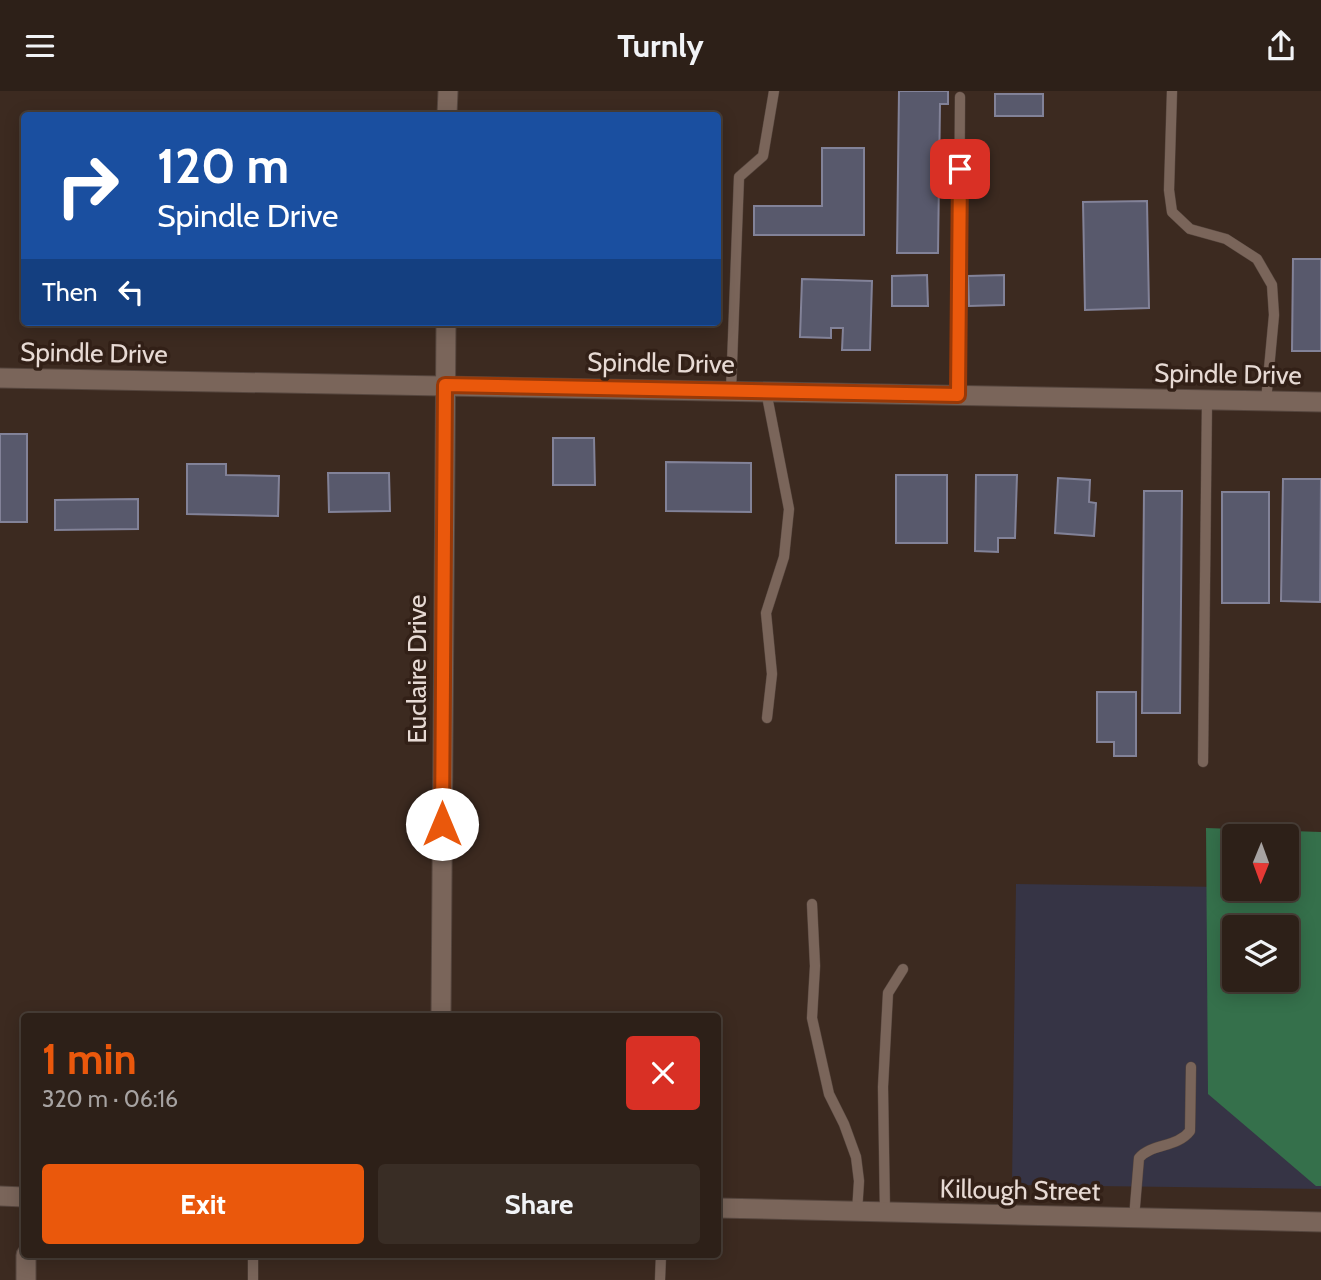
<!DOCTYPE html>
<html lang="en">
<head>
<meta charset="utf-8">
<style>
  body { margin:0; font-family:Cabin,sans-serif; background:#392d25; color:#f1f3f6; height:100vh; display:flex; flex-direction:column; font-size:26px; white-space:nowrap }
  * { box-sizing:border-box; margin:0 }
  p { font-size:23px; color:#a7a3a2 }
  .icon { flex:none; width:38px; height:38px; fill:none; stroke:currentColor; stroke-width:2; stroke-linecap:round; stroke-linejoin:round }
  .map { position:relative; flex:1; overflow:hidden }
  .details { position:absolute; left:21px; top:922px; width:700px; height:245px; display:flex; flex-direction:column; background:#2d2018; border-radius:7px; box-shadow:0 4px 18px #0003,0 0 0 2px #483e37 }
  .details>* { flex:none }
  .guide { position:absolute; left:21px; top:21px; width:700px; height:214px; border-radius:7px; box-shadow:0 4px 18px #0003,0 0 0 2px #483e37; background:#1a4fa0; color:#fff; overflow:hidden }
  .needle { width:46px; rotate:181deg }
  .buttons { position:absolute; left:1222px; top:733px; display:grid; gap:14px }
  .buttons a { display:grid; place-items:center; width:77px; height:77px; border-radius:7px; background:#2d2018; box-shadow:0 4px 18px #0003,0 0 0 2px #483e37; font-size:35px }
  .pin { position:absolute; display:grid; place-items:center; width:60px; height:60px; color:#fff; margin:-30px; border-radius:14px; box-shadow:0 4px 10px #0006 }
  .me { position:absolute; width:77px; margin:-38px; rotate:0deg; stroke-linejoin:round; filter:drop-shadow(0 0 5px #0008) }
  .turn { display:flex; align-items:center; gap:24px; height:147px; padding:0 21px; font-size:32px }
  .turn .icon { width:91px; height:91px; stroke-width:2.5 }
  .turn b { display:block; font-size:49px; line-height:60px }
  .then { display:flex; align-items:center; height:66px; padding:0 21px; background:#0003; gap:14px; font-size:26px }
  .round { display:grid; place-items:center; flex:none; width:74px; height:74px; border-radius:7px; background:#392d25 }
  .summary { display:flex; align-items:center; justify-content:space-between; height:119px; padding:0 21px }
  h1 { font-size:42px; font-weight:700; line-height:52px; color:#ea580c }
  .button { display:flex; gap:14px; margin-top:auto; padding:14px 21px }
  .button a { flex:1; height:80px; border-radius:7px; background:#ea580c; color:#fff; font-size:28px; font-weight:700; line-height:80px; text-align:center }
  .button a+a { background:#392d25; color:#f1f3f6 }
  header { display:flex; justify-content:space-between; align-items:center; height:91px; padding:0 21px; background:#2d2018; font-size:32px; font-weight:700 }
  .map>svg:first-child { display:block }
  .industrial { fill:#363445 }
  .forest { fill:#35704b; fill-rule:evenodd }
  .building { fill:#58596c; stroke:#828298; stroke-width:2 }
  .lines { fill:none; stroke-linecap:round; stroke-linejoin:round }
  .lane-casing { stroke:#56463e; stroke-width:11 }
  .street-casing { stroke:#56463e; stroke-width:21 }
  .lane { stroke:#7a655a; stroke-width:10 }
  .street { stroke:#7a655a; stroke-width:19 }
  .route-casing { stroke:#983908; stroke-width:18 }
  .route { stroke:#ea580c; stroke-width:12 }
  .labels { text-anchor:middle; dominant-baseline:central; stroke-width:7; stroke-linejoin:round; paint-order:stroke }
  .street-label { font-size:26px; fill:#e7dad4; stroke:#322017 }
</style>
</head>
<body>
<header><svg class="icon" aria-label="menu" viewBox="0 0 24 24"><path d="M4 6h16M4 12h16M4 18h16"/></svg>Turnly<svg class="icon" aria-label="share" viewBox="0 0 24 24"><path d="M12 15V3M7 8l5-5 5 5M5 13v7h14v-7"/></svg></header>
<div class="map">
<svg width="1321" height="1189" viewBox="0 0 1321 1189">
  <rect width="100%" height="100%" fill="#3c2a20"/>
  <path class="industrial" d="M1016,793L1223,796L1217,955L1321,1016V1098L1012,1094Z"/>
  <path class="forest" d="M1206,737L1321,741V1095H1316L1208,1003ZM1234,746H1286V798H1234ZM1234,836H1286V889H1234Z"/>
  <g class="building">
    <path d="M899,0H948V13H940L938,162H897Z"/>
    <rect x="995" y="3" width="48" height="22"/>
    <path d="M822,57H864V144H754V115H822Z"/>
    <path d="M1147,110L1149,217L1085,219L1083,111Z"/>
    <path d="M1293,168H1321V260H1292Z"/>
    <path d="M927,184L928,215H892V185Z"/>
    <path d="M1004,184V214L969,215L968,185Z"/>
    <path d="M802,188L872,190L870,259H842L843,237H831V247L800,246Z"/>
    <path d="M523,231H597V235L523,236Z"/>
    <rect x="0" y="343" width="27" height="88"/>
    <path d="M553,347H594L595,394H553Z"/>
    <path d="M666,371L751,372V421L666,420Z"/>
    <path d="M187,373H226V384L279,385L278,425L187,423Z"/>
    <path d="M328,382H389L390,420L329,421Z"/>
    <rect x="896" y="384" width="51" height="68"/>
    <path d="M976,384H1017L1015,447H998V461L975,460Z"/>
    <path d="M1058,387L1090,389L1089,411L1096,412L1094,445L1055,442Z"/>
    <path d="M1283,388H1321L1320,511L1281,510Z"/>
    <path d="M1144,400H1182L1180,622H1142Z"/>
    <rect x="1222" y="401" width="47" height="111"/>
    <path d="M138,408V438L55,439V409Z"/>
    <path d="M1097,601H1136V665H1114V651H1097Z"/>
  </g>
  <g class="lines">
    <defs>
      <g id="lane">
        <path d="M1172,0L1169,99L1172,121L1190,138L1226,148L1257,168L1272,194L1274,224L1266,310"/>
        <path d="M731,300L739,86L763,65L774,0"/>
        <path d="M766,300L789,418L784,466L766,522L772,583L767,627"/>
        <path d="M958,304L960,6"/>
        <path d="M1203,671L1207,309"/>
        <path d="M812,813L815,875L812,927L829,1003L844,1033L856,1066L859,1090L857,1121"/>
        <path d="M885,1122L883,996L888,902L903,878"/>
        <path d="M1134,1127L1139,1067C1152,1052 1177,1057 1190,1040L1191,976"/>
        <path d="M253,1164V1189"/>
        <path d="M660,1189L661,1164"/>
      </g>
      <g id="street">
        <path d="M447,24L448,0"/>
        <path d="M0,287L1321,311"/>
        <path d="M441,926L446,231"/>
        <path d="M0,1105L24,1106"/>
        <path d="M718,1117L1321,1131"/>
        <path d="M26,1189V1164"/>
      </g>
    </defs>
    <use href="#lane" class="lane-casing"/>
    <use href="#street" class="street-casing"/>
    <use href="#lane" class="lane"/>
    <use href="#street" class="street"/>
  </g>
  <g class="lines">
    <defs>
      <path id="route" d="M442,733L445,294L958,304L960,78"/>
    </defs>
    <use href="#route" class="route-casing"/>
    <use href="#route" class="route"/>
  </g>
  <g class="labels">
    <g class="street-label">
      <text transform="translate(94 262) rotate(1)">Spindle Drive</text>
      <text transform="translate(661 272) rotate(1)">Spindle Drive</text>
      <text transform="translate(1228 283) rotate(1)">Spindle Drive</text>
      <text transform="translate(417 578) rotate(-90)">Euclaire Drive</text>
      <text transform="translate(1020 1099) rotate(1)">Killough Street</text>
    </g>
  </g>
</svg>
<div class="buttons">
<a><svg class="needle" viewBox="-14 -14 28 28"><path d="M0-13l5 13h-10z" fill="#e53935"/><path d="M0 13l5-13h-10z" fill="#a7a3a2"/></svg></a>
<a><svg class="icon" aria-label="layers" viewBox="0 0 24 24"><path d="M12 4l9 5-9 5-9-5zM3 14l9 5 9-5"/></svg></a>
</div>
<div class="pin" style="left:960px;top:78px;background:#d93025"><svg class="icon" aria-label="arrive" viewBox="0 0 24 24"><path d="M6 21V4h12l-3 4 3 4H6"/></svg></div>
<svg class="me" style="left:442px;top:733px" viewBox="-20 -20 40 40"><circle r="19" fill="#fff"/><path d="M0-13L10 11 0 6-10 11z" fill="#ea580c"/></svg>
<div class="guide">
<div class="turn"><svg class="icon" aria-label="right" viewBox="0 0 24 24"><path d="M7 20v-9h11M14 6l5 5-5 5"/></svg><div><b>120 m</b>Spindle Drive</div></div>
<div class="then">Then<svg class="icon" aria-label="left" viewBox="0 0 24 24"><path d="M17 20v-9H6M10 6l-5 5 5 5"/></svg></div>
</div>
<section class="details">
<div class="summary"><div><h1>1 min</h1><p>320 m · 06:16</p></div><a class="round" style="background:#d93025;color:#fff"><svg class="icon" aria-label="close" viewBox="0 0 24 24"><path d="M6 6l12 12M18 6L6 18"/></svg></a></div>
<div class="button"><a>Exit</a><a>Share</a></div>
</section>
</div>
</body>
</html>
